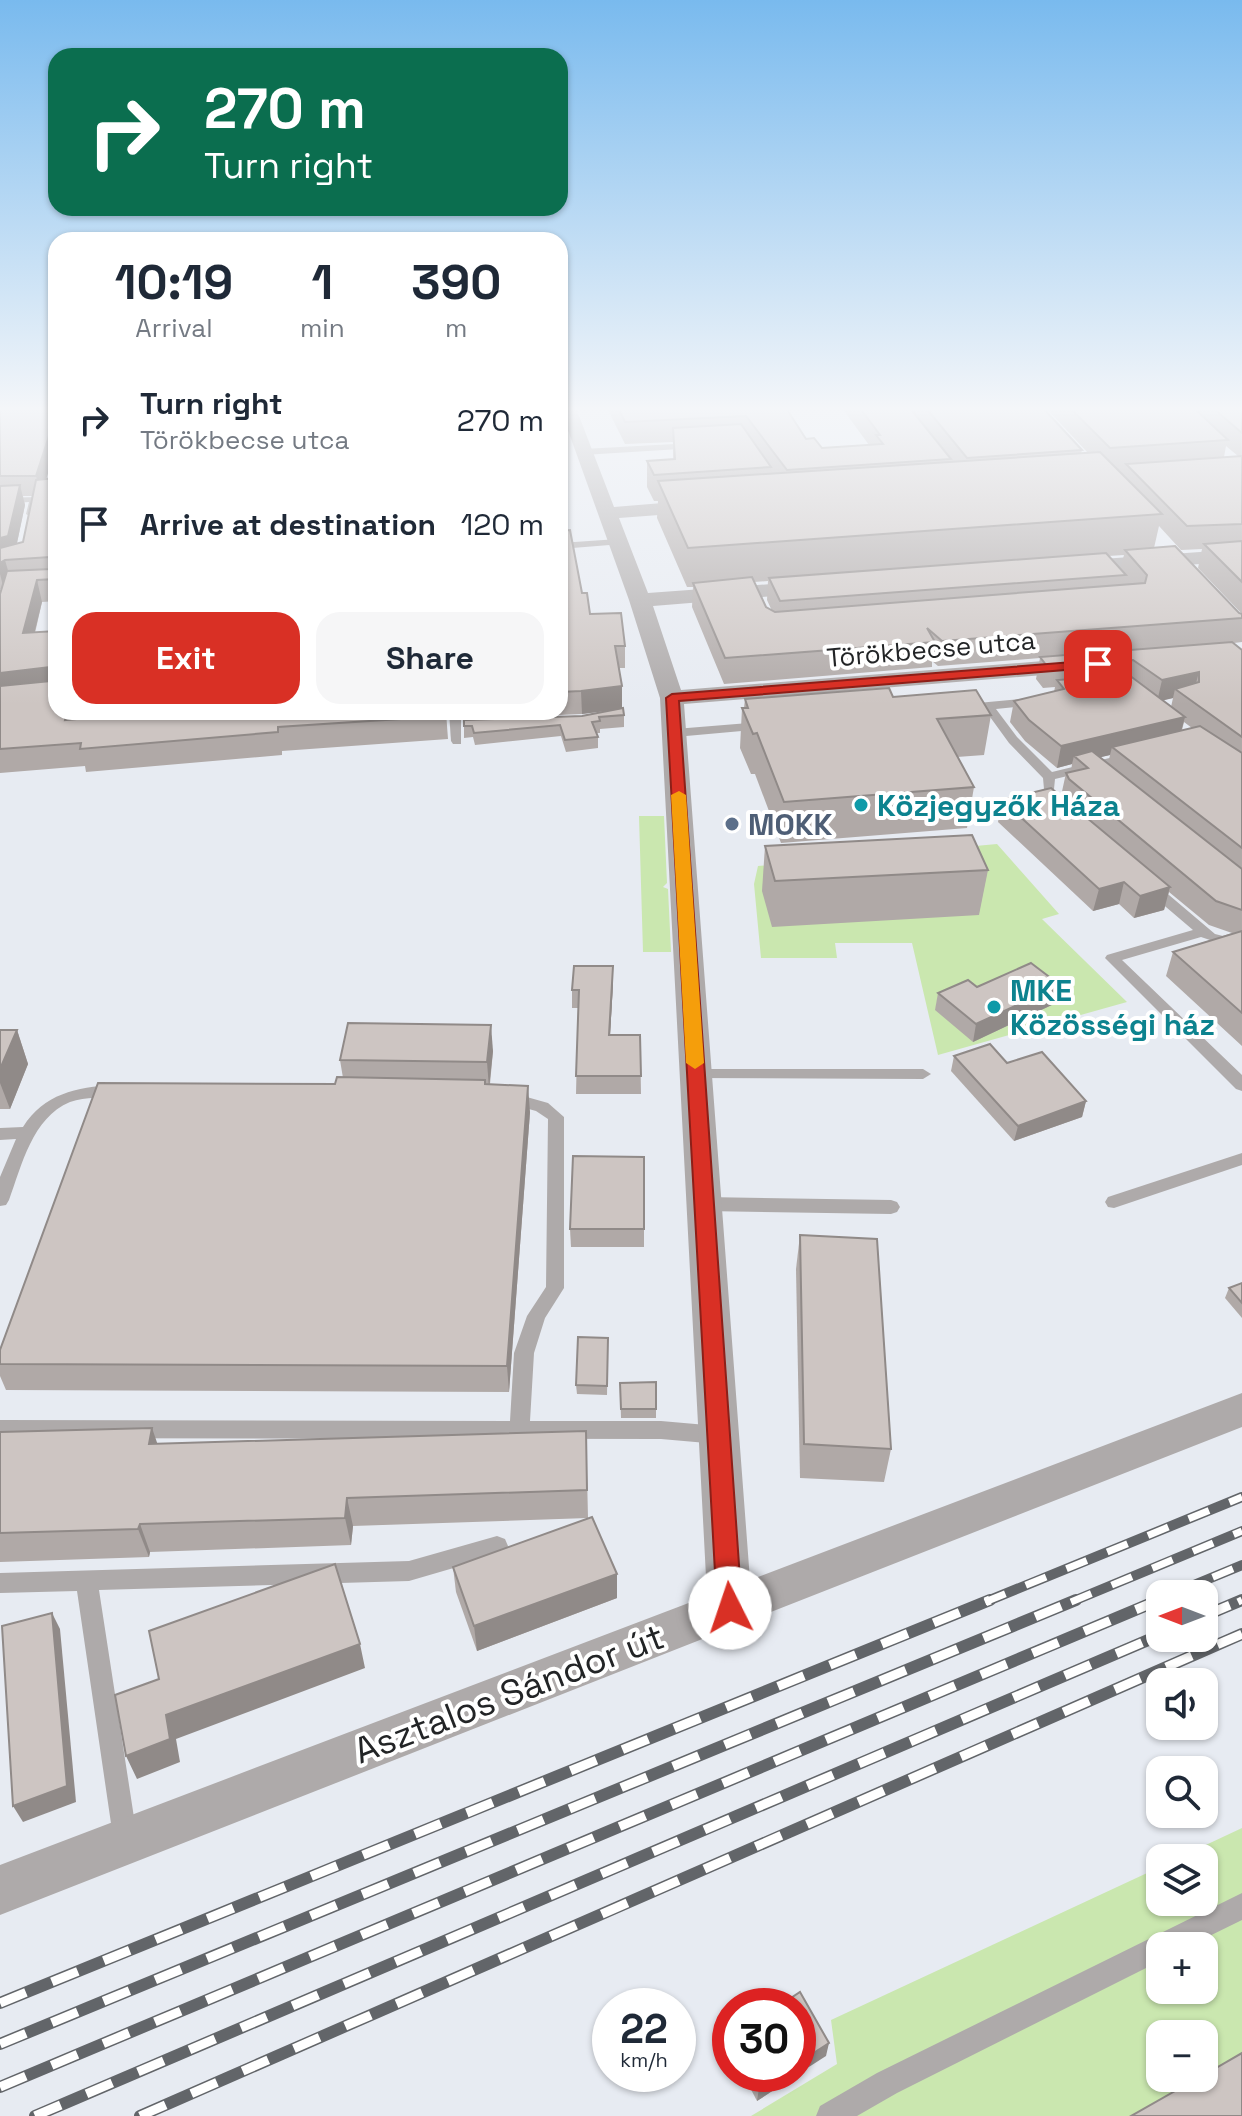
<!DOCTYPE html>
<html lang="en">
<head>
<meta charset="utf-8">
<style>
  body { margin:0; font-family:"Space Grotesk",sans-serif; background:#f6f6f7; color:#1f2937; height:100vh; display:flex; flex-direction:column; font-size:30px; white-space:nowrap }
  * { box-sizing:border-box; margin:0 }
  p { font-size:26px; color:#747a83 }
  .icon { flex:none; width:44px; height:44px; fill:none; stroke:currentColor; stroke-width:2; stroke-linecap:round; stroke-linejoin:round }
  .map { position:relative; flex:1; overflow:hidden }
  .details { position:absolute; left:48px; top:232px; width:520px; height:488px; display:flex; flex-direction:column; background:#fff; border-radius:24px; box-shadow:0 2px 6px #0004 }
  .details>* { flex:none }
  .banner { position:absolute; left:48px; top:48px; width:520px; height:168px; border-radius:24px; box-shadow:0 2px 6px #0004; background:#0b6e4f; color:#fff; overflow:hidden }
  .needle { width:52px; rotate:270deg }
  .controls { position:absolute; left:1146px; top:1580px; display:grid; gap:16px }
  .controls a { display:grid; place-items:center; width:72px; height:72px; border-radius:16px; background:#fff; box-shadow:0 2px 6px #0004; font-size:40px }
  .speed { position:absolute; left:592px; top:1988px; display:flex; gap:16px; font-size:40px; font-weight:700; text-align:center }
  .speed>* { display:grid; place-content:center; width:104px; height:104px; border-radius:50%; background:#fff; box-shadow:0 2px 6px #0004; line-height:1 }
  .speed small { font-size:20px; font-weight:400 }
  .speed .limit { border:12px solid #d22; background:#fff; color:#111 }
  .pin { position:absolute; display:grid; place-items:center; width:68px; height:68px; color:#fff; margin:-34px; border-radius:16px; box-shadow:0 4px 12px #0006 }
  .me { position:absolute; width:88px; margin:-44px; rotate:356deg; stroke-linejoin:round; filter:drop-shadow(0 0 6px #0008) }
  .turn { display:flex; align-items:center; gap:28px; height:168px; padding:0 24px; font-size:36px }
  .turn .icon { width:104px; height:104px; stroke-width:2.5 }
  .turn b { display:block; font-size:56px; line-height:68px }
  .eta { display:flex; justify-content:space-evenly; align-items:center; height:136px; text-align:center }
  .eta b { font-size:48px; font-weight:700; line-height:56px }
  .primary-button { display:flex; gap:16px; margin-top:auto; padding:16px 24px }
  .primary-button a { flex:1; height:92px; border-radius:24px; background:#d93025; color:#fff; font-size:32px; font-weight:700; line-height:92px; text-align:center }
  .primary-button a+a { background:#f6f6f7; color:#1f2937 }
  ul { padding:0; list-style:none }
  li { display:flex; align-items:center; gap:24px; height:104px; padding:0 24px }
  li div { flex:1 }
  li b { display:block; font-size:30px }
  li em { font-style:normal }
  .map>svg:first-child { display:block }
  .green { fill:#cae7af; fill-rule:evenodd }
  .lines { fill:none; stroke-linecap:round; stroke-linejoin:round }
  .service { fill:#aeaaaa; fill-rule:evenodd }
  .minor { fill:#aeaaaa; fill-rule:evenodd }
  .rail-far1-casing { stroke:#626569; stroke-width:10 }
  .rail-casing { stroke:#626569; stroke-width:12 }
  .rail-far1 { stroke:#fff; stroke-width:7; stroke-dasharray:22; stroke-linecap:butt }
  .rail { stroke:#fff; stroke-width:9; stroke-dasharray:28; stroke-linecap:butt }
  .wall { fill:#b0a9a7; fill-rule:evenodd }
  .shaded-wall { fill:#908a88 }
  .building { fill:#cdc5c2; stroke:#908a88; stroke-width:2 }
  .route { fill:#d93025; stroke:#8d1f18; stroke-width:2 }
  .slow { fill:#f59e0b }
  .culture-dot { fill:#0f9aa8; stroke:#fff; stroke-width:3 }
  .service-dot { fill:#5c6f8a; stroke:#fff; stroke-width:3 }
  .labels { text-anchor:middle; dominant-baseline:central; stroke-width:8; stroke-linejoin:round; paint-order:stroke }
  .far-street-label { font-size:26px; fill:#222426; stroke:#fff }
  .culture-label { font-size:30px; font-weight:bold; fill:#0d838f; stroke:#fff; text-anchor:start }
  .service-label { font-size:30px; font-weight:bold; fill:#4e5e75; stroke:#fff; text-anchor:start }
  .near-street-label { font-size:36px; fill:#222426; stroke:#fff }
</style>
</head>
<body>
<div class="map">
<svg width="1242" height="2116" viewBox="0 0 1242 2116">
  <rect width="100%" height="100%" fill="#e7ebf2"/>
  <g class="green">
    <path d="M639,816H664L667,883L663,887L668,889L671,952H643Z"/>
    <path d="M997,844L1059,914L1042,919L1127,1002L938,1055L912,943H835L837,958H761L754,884L758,866Z"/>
    <path d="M1242,1828V2116H751L837,2064L831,2020L1160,1867V1902H1204V1858H1178ZM1160,1946H1204V1990H1160ZM1160,2034H1204V2078H1160Z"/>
  </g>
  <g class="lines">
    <g class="service">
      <path d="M693,443L698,446L696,448L583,455L578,452L583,449Z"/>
      <path d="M38,497L36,514L31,517L26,514L29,502L0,504V498Z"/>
      <path d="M618,539L622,540V544L560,549V543Z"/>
      <path d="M1032,698L1038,702L1036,705L996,709L1017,737L1052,772L1130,753L1136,757L1134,760L1055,779L1054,789H1044L1043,778L1009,743L985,710L967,712L961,708L967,704Z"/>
      <path d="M449,712H461V744H453L451,741Z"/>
      <path d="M761,722L765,723V729L675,737L669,733L675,729Z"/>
      <path d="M1151,883L1156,884L1215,934L1235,939L1242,944V957L1225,945L1201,937L1122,960L1242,1075V1091L1236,1089L1105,958L1107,955L1193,930L1146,890L1144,887L1146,884Z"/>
      <path d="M696,1069H923L931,1074L923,1079L690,1078L688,1074Z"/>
      <path d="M114,1085L122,1091L120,1095C104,1099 86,1096 70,1102C32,1118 22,1165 9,1200L6,1205L0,1206V1177L16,1139L0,1140V1128L23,1127C44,1094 76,1087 114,1085Z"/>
      <path d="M509,1092L548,1103L564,1117V1288L545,1318L534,1353L530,1421H661L718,1426L725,1429L728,1435L725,1441L718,1444L661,1439L0,1438V1420L510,1421L514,1353L527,1316L546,1287L548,1119L536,1111L503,1102L501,1098Z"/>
      <path d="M1242,1153V1165L1114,1208L1108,1207L1105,1202L1108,1197Z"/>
      <path d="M704,1197L891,1200L897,1202L900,1207L897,1212L891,1214L704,1211L698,1209L695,1204L698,1199Z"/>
      <path d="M497,1536L505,1539L508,1546L505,1553L409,1581L99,1590L137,1837L134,1846L125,1849L116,1846L113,1837L77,1591L0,1593V1573L409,1561Z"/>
      <path d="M1242,1893V1920L1189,1946H1160V1961L897,2093L857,2116H816L820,2106L877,2073Z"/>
    </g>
    <g class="minor">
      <path d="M560,408H576L614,507L699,500L709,506L699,512L619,518L648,593L812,581L823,587L812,593L653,606L681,690L1080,658L1088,660L1092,665L1088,670L1080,672L684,704L750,1580L1242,1393V1427L0,1915V1865L707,1596L660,698L629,600Z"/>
      <path d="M1242,549V561L1074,573L1064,567L1074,561Z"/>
    </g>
    <defs>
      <g id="rail-far1">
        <path d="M1172,1594L1242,1565"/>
        <path d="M985,1602L1242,1497"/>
        <path d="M1071,1602L1242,1531"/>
        <path d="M1154,1602L1160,1599"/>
        <path d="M1238,1602L1242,1600"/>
      </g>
      <g id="rail">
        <path d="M1204,1616L1242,1600"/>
        <path d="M0,2003L990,1600"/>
        <path d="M0,2044L1076,1600"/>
        <path d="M0,2087L1159,1600"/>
        <path d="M35,2116L1160,1635"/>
        <path d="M140,2116L1242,1634"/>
      </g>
    </defs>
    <use href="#rail-far1" class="rail-far1-casing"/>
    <use href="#rail" class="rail-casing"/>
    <use href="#rail-far1" class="rail-far1"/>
    <use href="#rail" class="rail"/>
  </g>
  <g class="wall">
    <path d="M0,408H56V447L46,479L56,478V601L42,602L35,633L76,719L446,712L448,739L282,751V755L86,772L85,766L0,773V594L1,589L0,590ZM23,496H32L23,542L17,543L25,505Z"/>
    <path d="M607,408H786L806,439L822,448L869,445L842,408H910L912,410V408H1043L1082,450L1081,454L1088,453L1046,408H1242V614L1198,568L1202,549L1181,550L1159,526L1154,548L1239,613L1242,614V642L1234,643L1242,650V1046L1166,976L1173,952L1232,933L1209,925L1169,892L1164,910L1134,918L1119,904L1093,911L998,822L1002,800L1061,796L1066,773L1071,772L1072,764L1057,768L1025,741L1010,722L1014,701L1054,692L1055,687L1043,688L1036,679L1040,658L938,666L932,661V667L724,684L692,607L693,587H687L657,518L658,501H654L647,487V461L673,459V442L625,444ZM1226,446L1238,456L1224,457ZM1124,555L1120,569L1108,556ZM768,581L767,600L772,611L766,607L754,582ZM1173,698L1171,707L1162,700ZM1184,722L1192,728L1182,730ZM1110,755L1108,764L1100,757Z"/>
    <path d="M560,502L582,593L590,614L625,646V668H619L622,709L624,715V727L600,729V733H597L598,737V748L566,752L561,736L475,745L473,737L464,738V726L582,716L618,709L582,714L465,719L463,712H560Z"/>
    <path d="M893,697L991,715L984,755L957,757L974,787L967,828L781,843L755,774H751L740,748L742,708H744L745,699Z"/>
    <path d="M765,846L988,870L979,915L772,927L762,891Z"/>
    <path d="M613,984L610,1035H640L641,1094H576L578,1008H572V990Z"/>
    <path d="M977,987L1056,1003L973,1042L935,1010L938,993Z"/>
    <path d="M0,1030H17L28,1064L10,1109H0Z"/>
    <path d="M493,1051L490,1084L530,1112L509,1392L6,1390L0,1376V1350L343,1078L340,1060Z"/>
    <path d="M954,1056L1007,1063L1086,1101L1082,1117L1014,1141L951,1071Z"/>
    <path d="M644,1157V1247H571L570,1229Z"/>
    <path d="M800,1235L891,1449L884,1482L800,1478L796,1269Z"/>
    <path d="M1242,1283V1318L1225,1298L1229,1288Z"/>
    <path d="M608,1338L607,1395L577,1394L576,1385Z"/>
    <path d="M656,1382V1418H621L620,1383Z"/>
    <path d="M586,1431L588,1518L353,1526L351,1545L150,1552L149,1557L0,1562V1432L157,1444Z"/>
    <path d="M453,1567L617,1598L477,1651L456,1592Z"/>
    <path d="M730,2024V2050L725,2040L726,2027Z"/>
    <path d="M743,2074H798L757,2101Z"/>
  </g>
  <g class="shaded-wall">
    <path d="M56,414V447L41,496L36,476Z"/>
    <path d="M20,485L25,505L14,557L0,561V538Z"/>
    <path d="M566,519L567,540L560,541V520Z"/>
    <path d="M5,560L11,581L3,586L0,574V563Z"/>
    <path d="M37,580L42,602L29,655L23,633Z"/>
    <path d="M50,667L56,690L0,696V673Z"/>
    <path d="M1199,672L1193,694L1175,689L1173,698L1157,702L1162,680Z"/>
    <path d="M622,686V709L582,714L581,691Z"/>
    <path d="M67,712H78L71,743L65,720Z"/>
    <path d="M1185,717L1179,739L1112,747L1110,755L1081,762L1074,756L1072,764L1057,768L1061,746Z"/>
    <path d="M1124,882L1119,904L1093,911L1099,889Z"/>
    <path d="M1170,887L1164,910L1134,918L1140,896Z"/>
    <path d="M613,966V984L609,1053V1035Z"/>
    <path d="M1060,985L1056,1003L973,1042L976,1024Z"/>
    <path d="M491,1025L493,1051L489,1088L487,1062Z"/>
    <path d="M17,1030L28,1064L10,1109L0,1083V1069Z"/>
    <path d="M528,1086L530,1112L509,1392L507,1366Z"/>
    <path d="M1086,1101L1082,1117L1014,1141L1018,1126Z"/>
    <path d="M152,1428L162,1457L149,1444Z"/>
    <path d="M347,1498L353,1526L351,1545L345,1518Z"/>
    <path d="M140,1524L150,1552L149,1557L138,1529Z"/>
    <path d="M617,1574V1598L477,1651L474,1626Z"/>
    <path d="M52,1613L60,1629L76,1802L23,1822L13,1806Z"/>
    <path d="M360,1644L365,1668L176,1739L180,1762L137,1779L126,1756L166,1715Z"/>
    <path d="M829,2043L826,2056L798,2074V2063Z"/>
    <path d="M781,2074H798L757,2101L759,2088Z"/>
  </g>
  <g class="building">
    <path d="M0,408H56V414L36,476H0Z"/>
    <path d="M618,408H786L806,439L814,438L822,448L883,444L876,435H880L860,408H910L951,459L787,470L746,416L625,422Z"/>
    <path d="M926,408H1043L1082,450L967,458Z"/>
    <path d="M1070,408H1194L1228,440L1110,448Z"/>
    <path d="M1213,408H1242V433Z"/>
    <path d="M741,424L771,467L654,475L647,461L675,459L673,428Z"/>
    <path d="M1100,452L1162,514L688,548L658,481Z"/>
    <path d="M1242,456V524L1187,526L1126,464Z"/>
    <path d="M56,478V579L37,580L23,633L56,631V712H67L65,720L151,712H446V716L278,727V732L80,749L81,743L0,749V686L50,681L53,670L50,667L0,673V594L7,571L51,569L54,566L50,557L5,560L0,563V548L23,542L36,480Z"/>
    <path d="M20,485L8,536L0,538V486Z"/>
    <path d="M560,502L566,519L560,520Z"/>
    <path d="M570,530L582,593H587L590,614L621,613L625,646H615L622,686L581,691L560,692V531Z"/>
    <path d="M1242,541V582L1204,544Z"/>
    <path d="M1175,546L1239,613L1242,614V618L942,641L927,628L935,642L725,658L693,583L752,577L766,607L775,612L1145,583L1147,575L1125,550Z"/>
    <path d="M1106,553L1126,575L780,601L769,578Z"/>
    <path d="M1232,642L1242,650V737L1175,689L1199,682V672L1162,680L1133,660L1047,666L1040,657Z"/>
    <path d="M1129,675L1185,717L1061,746L1029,720L1014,701L1064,689L1057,680Z"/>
    <path d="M889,688L893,697L976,690L991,715L937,719L974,787L784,802L757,733L753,734L742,708H748L745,699Z"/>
    <path d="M623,708L624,715L599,717L600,721L592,722L598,737L565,740L560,725L474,733L472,726H464V720L582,716Z"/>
    <path d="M1200,726L1242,753V848L1112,747Z"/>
    <path d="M1092,751L1242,869V910L1216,901L1069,779L1066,773L1088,768L1074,756Z"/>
    <path d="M1051,788L1170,887L1140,896L1124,882L1099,889L1002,800Z"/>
    <path d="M972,835L988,870L775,881L765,846Z"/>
    <path d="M1242,931V1013L1173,952Z"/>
    <path d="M1031,963L1060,985L976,1024L938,993L968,980L977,987Z"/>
    <path d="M574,966H613L609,1035H640L641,1076H576L579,990H572Z"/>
    <path d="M348,1023L491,1025L487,1062L340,1060Z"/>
    <path d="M0,1030H17L0,1069Z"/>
    <path d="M990,1044L1007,1063L1042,1052L1086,1101L1018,1126L954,1056Z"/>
    <path d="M337,1077L485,1080V1084L528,1086L507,1366L0,1364V1350L98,1083L335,1084Z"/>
    <path d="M573,1156L644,1157V1229H570Z"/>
    <path d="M800,1235L877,1239L891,1449L804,1444Z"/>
    <path d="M1242,1283V1303L1229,1288Z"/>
    <path d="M578,1337L608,1338L607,1386L576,1385Z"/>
    <path d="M656,1382V1409H621L620,1383Z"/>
    <path d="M152,1428L149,1444L586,1431L587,1490L347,1498L345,1518L140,1524L138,1529L0,1533V1432Z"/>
    <path d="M592,1517L617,1574L474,1626L453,1567Z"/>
    <path d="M335,1564L360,1644L166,1715L170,1739L126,1756L115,1695L159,1679L149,1631Z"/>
    <path d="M52,1613L67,1786L13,1806L2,1626Z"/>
    <path d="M800,1992L829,2043L798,2063V2006H779Z"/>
    <path d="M1242,2053V2116H1131L1198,2078H1204V2075Z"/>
    <path d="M752,2074H781L759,2088Z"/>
  </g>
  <linearGradient id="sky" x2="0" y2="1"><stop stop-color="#79baee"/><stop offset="0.58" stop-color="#f4f6f9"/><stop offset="1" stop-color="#f4f6f9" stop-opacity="0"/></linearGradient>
  <rect width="1242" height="705" fill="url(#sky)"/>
  <path class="route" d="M1098,660L1102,661V667L679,701L742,1608L739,1616L730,1620L721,1616L717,1608L666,698L672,694Z"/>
  <path class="slow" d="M679,791L686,795L704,1063L695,1069L686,1063L671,795Z"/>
  <g class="culture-dot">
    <circle cx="861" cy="805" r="8"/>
    <circle cx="994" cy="1007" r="8"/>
  </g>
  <circle class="service-dot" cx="732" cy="824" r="8"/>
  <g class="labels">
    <g class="far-street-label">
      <text transform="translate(931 649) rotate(-5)">Törökbecse utca</text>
    </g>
    <g class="culture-label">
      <text x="877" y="805">Közjegyzők Háza</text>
      <text x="1010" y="990">MKE<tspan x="1010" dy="34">Közösségi ház</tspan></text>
    </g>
    <g class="service-label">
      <text x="748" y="824">MOKK</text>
    </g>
    <g class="near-street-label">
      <text transform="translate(509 1694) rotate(-21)">Asztalos Sándor út</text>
    </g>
  </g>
</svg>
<div class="controls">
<a><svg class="needle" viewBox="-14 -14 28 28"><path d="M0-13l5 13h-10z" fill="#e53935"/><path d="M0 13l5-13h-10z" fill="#747a83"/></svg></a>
<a><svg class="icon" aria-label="sound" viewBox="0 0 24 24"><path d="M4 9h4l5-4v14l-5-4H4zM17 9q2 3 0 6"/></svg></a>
<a><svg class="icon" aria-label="search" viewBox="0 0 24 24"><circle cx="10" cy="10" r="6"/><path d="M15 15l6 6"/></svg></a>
<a><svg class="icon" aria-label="layers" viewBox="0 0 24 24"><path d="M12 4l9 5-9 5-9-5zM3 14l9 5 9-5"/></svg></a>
<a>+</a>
<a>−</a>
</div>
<div class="speed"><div>22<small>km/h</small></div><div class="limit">30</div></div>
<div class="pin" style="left:1098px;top:664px;background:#d93025"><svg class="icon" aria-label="arrive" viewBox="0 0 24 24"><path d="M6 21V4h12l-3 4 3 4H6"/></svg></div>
<svg class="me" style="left:730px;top:1608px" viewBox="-20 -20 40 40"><circle r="19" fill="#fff"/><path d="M0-13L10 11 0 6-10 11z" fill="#d93025"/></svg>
<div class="banner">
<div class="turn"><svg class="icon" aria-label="right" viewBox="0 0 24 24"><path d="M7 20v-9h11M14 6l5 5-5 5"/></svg><div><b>270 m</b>Turn right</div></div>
</div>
<section class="details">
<div class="eta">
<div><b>10:19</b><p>Arrival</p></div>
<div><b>1</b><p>min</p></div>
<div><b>390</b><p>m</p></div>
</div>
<ul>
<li><svg class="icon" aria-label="right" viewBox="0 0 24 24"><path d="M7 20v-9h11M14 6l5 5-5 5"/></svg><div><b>Turn right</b><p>Törökbecse utca</p></div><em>270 m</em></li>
<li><svg class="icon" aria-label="arrive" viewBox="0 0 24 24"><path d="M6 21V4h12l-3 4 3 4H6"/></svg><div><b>Arrive at destination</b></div><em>120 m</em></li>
</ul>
<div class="primary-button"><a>Exit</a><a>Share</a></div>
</section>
</div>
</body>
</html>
